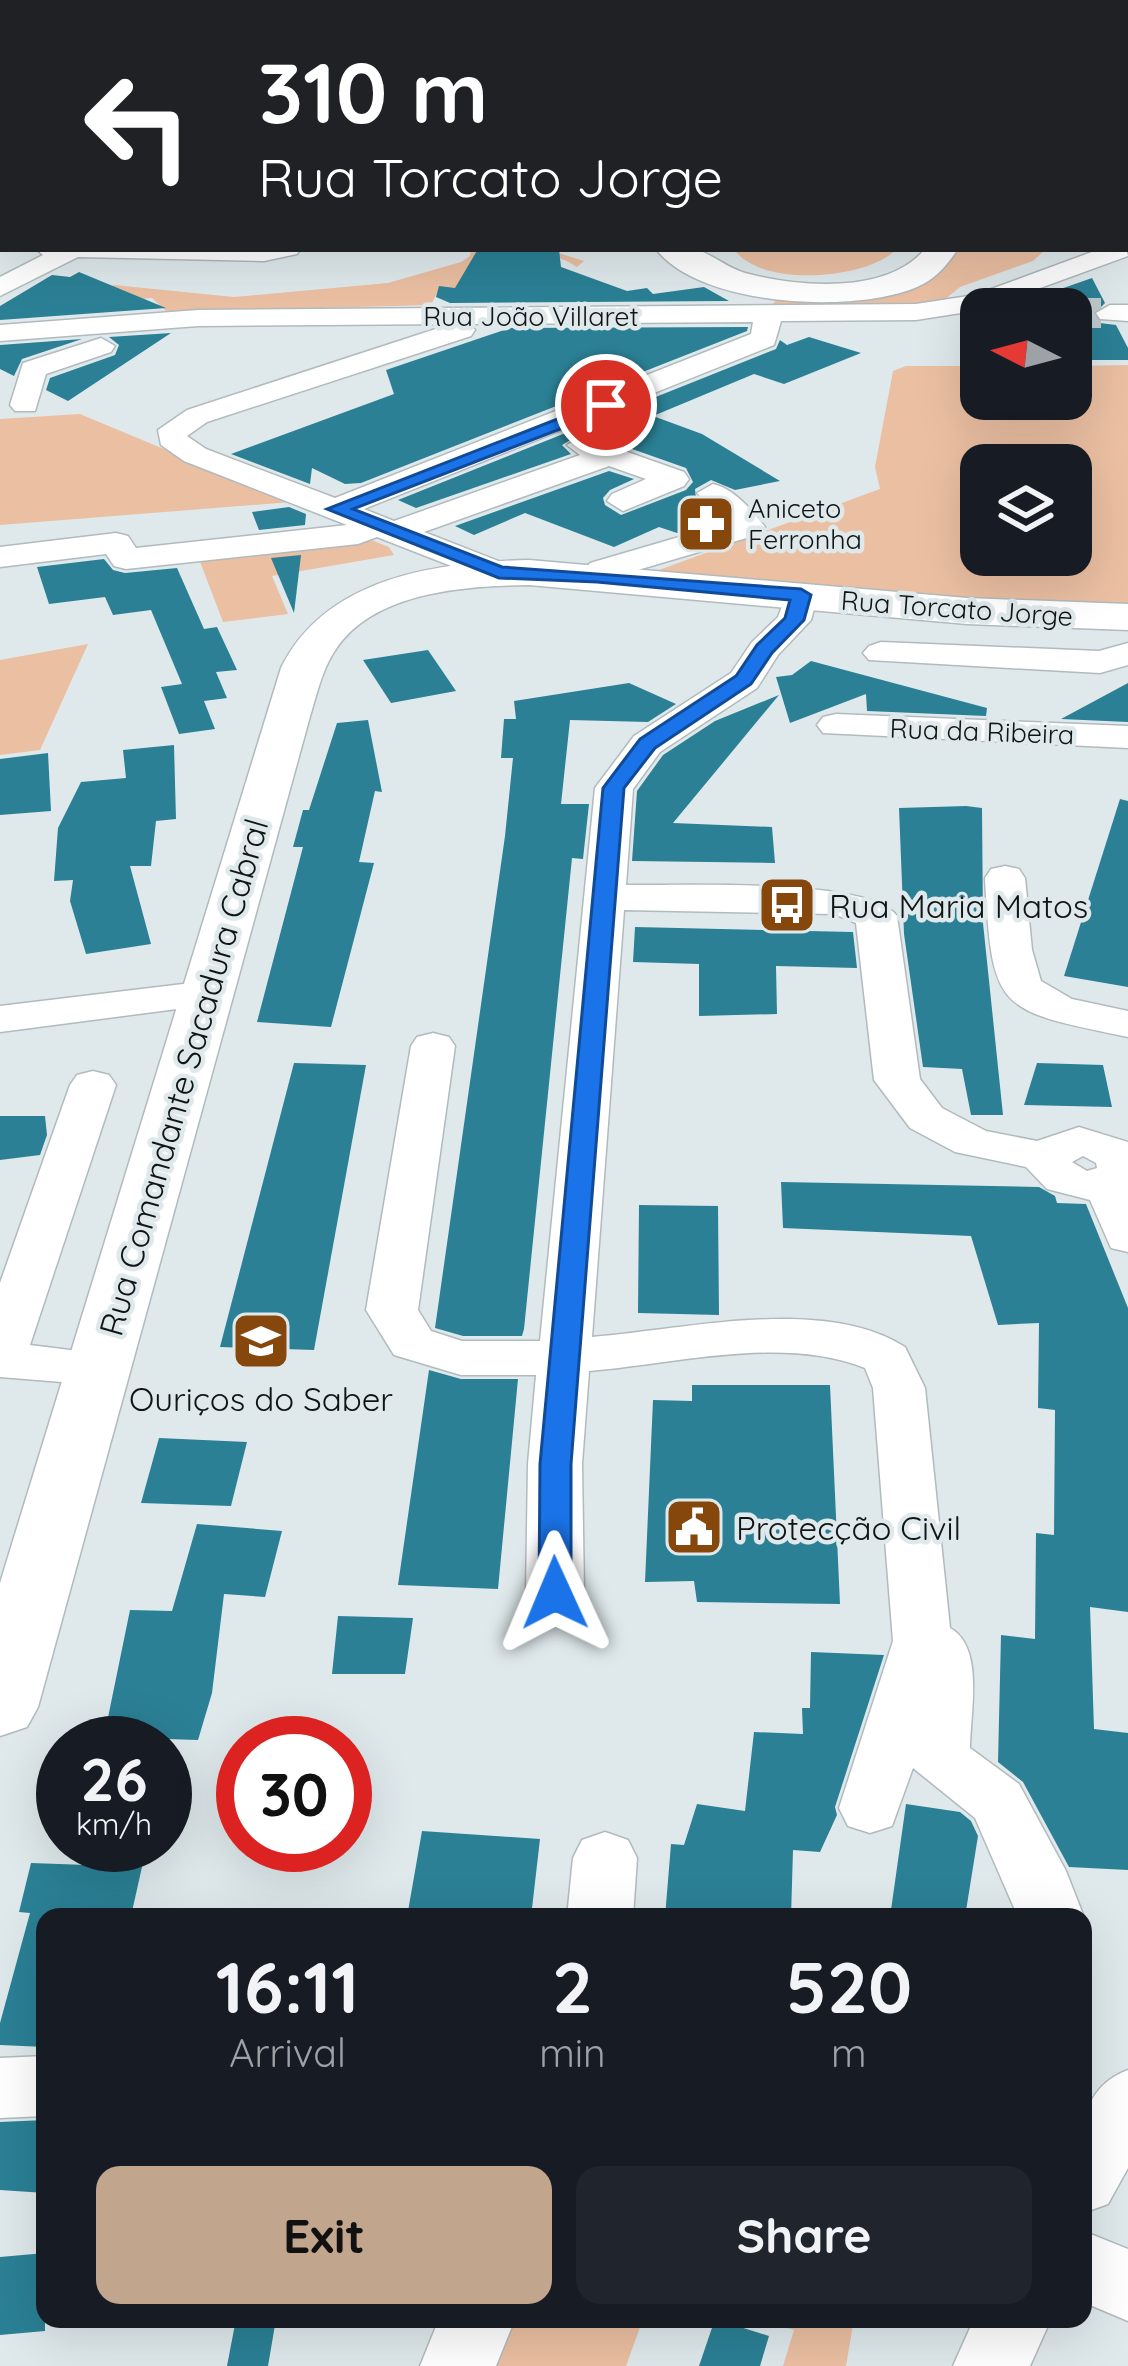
<!DOCTYPE html>
<html lang="en">
<head>
<meta charset="utf-8">
<style>
  body { margin:0; font-family:Quicksand,sans-serif; background:#20242c; color:#f1f3f6; height:100vh; display:flex; flex-direction:column; font-size:45px; white-space:nowrap }
  * { box-sizing:border-box; margin:0 }
  p { font-size:39px; color:#9ea1a6 }
  .icon { flex:none; width:66px; height:66px; fill:none; stroke:currentColor; stroke-width:2; stroke-linecap:round; stroke-linejoin:round }
  .map { position:relative; flex:1; overflow:hidden }
  .details { position:absolute; left:36px; top:1908px; width:1056px; height:420px; display:flex; flex-direction:column; background:#171b24; border-radius:24px; box-shadow:0 12px 48px #0002 }
  .details>* { flex:none }
  .top-card { position:absolute; left:0px; top:0px; width:1128px; height:252px; box-shadow:0 12px 48px #0002; background:#202124; color:#fff; overflow:hidden }
  .needle { width:78px; rotate:276deg }
  .tools { position:absolute; left:960px; top:288px; display:grid; gap:24px }
  .tools a { display:grid; place-items:center; width:132px; height:132px; border-radius:24px; background:#171b24; box-shadow:0 12px 48px #0002; font-size:60px }
  .speed { position:absolute; left:36px; top:1716px; display:flex; gap:24px; font-size:60px; font-weight:700; text-align:center }
  .speed>* { display:grid; place-content:center; width:156px; height:156px; border-radius:50%; background:#171b24; box-shadow:0 12px 48px #0002; line-height:1 }
  .speed small { font-size:30px; font-weight:400 }
  .speed .limit { border:18px solid #d22; background:#fff; color:#111 }
  .pin { position:absolute; display:grid; place-items:center; width:102px; height:102px; color:#fff; margin:-51px; border:6px solid #fff; border-radius:50%; box-shadow:0 3px 12px #0007 }
  .me { position:absolute; width:132px; margin:-66px; rotate:359deg; stroke-linejoin:round; filter:drop-shadow(0 0 9px #0008) }
  .turn { display:flex; align-items:center; gap:42px; height:252px; padding:0 60px; font-size:54px }
  .turn .icon { width:156px; height:156px; stroke-width:2.5 }
  .turn b { display:block; font-size:84px; line-height:102px }
  .eta { display:flex; justify-content:space-evenly; align-items:center; height:204px; text-align:center }
  .eta b { font-size:72px; font-weight:700; line-height:84px }
  .button { display:flex; gap:24px; margin-top:auto; padding:24px 60px }
  .button a { flex:1; height:138px; border-radius:24px; background:#c1a68d; color:#111; font-size:48px; font-weight:700; line-height:138px; text-align:center }
  .button a+a { background:#20242c; color:#f1f3f6 }
  .map>svg:first-child { display:block }
  .green { fill:#ebbfa2; fill-rule:evenodd }
  .building { fill:#2b8095 }
  .lines { fill:none; stroke-linecap:round; stroke-linejoin:round }
  .minor-tunnel-far1 { stroke:#c0c9cc; stroke-width:22; stroke-dasharray:22 12; stroke-linecap:butt }
  .minor-tunnel { stroke:#c0c9cc; stroke-width:30; stroke-dasharray:30 15; stroke-linecap:butt }
  .minor-casing { stroke:#b1babd; stroke-width:3 }
  .major-casing { stroke:#b1babd; stroke-width:3 }
  .minor { fill:#fff; fill-rule:evenodd }
  .major { fill:#fff; fill-rule:evenodd }
  .route { fill:#1a73e8; stroke:#114b97; stroke-width:3 }
  .labels { text-anchor:middle; dominant-baseline:central; stroke-width:9; stroke-linejoin:round; paint-order:stroke }
  .far-street-label { font-size:27px; fill:#101415; stroke:#dfe9ec }
  .far-poi-label { font-size:27px; fill:#101415; stroke:#dfe9ec; text-anchor:start }
  .poi-label { font-size:33px; fill:#101415; stroke:#dfe9ec; text-anchor:start }
  .street-label { font-size:33px; fill:#101415; stroke:#dfe9ec }
</style>
</head>
<body>
<div class="map">
<svg width="1128" height="2366" viewBox="0 0 1128 2366">
  <rect width="100%" height="100%" fill="#dfe9ec"/>
  <g class="green">
    <path d="M471,249H546L584,261L577,267C545,245 527,263 495,276C477,283 456,288 437,293L431,305L167,312L152,298L74,305L114,285L234,297L388,283L461,262L470,256Z"/>
    <path d="M734,249H897C866,280 760,288 734,249Z"/>
    <path d="M959,249H1046L1033,261L960,287L944,300L893,307L772,306L779,294L939,273Z"/>
    <path d="M1128,365V611L666,574L659,570L880,489L875,467L893,371L906,366H981V399H1071V366ZM981,465H1071V555H981Z"/>
    <path d="M80,414L291,502L0,525V419Z"/>
    <path d="M364,537L389,547L394,555L272,576L288,614L223,622L199,559Z"/>
    <path d="M88,644L40,750L0,755V660Z"/>
    <path d="M511,2319H643L626,2366H494Z"/>
    <path d="M753,2319H854L846,2366H783L794,2330Z"/>
  </g>
  <g class="building">
    <path d="M478,249H559L561,267L627,291L647,288L653,294L704,287L729,301L450,303L436,297L439,286L455,288Z"/>
    <path d="M79,272L166,308L0,320V306L52,275L70,277Z"/>
    <path d="M1092,278L1105,303L1092,316L1100,323L1116,325L1128,348V360H1083L1071,334V309H1059L1052,292Z"/>
    <path d="M748,327L747,331L361,483L345,484L312,468L310,484L231,454L394,394L386,370L510,328Z"/>
    <path d="M171,333L68,401L46,390L50,378L115,355L119,345L109,337Z"/>
    <path d="M809,337L861,353L784,384L754,374L653,416L702,434L780,481L735,490L711,480L695,489L696,498L686,500L714,516L677,533L659,527L614,547L525,513L474,535L455,526L609,471L634,479L610,490L603,498L605,505L621,515L686,490L693,482L686,468L584,432L562,445L571,454L416,508L398,500L776,349L780,340L787,345Z"/>
    <path d="M82,339L22,359L14,376L0,369V345Z"/>
    <path d="M289,507L306,514L305,525L259,530L252,512Z"/>
    <path d="M301,555L294,613L271,558Z"/>
    <path d="M104,559L113,570L125,573L177,568L204,629L217,627L237,670L216,672L227,698L204,701L215,729L179,734L161,687L182,684L151,610L113,615L105,597L49,604L37,567Z"/>
    <path d="M428,650L456,691L391,703L363,660Z"/>
    <path d="M811,661L987,708L986,716L867,711L866,694L790,723L776,677L792,675Z"/>
    <path d="M629,683L676,704L648,722L570,720L561,804H589L583,859L572,858L524,1329L522,1336H463L435,1328L505,836L513,758H501L504,719H535H516L514,701Z"/>
    <path d="M1128,683V722L1061,719Z"/>
    <path d="M779,695L673,823L772,827L775,863L632,861L637,791L663,755L715,721Z"/>
    <path d="M368,720L382,792L375,791L359,862L374,863L331,1027L257,1022L303,847H293L303,810H309L337,723Z"/>
    <path d="M174,745L176,819L156,821L151,866H130L151,944L86,954L70,901L73,880L54,881L58,828L81,782L126,778L123,750Z"/>
    <path d="M48,753L51,811L0,815V759Z"/>
    <path d="M1120,799L1128,801V987L1064,976Z"/>
    <path d="M966,806L982,808L983,923L1003,1115H971L962,1069L923,1067L904,934L899,808Z"/>
    <path d="M635,927L853,932L857,968L776,966L777,1014L699,1016V964L633,962Z"/>
    <path d="M294,1063L366,1065L314,1350L220,1347Z"/>
    <path d="M1037,1063L1103,1065L1112,1107L1024,1105Z"/>
    <path d="M0,1116H45L47,1135L40,1155L0,1160Z"/>
    <path d="M781,1182L1039,1187L1055,1196L1057,1203L1086,1204L1128,1308V1612L1090,1607L1094,1729L1128,1733V1870L1069,1867L1023,1782L998,1762L1001,1635L1035,1639L1036,1533L1054,1535L1055,1410L1038,1408L1039,1323L998,1325L971,1236L783,1228Z"/>
    <path d="M639,1205L718,1206L719,1315L638,1313Z"/>
    <path d="M429,1370L461,1379H518L498,1589L398,1585Z"/>
    <path d="M692,1385H830L840,1604L697,1602L694,1581L645,1582L653,1400L692,1401Z"/>
    <path d="M159,1438L247,1442L231,1506L141,1503Z"/>
    <path d="M197,1524L282,1531L265,1597L224,1594L212,1693L198,1740L104,1737L130,1610L172,1611Z"/>
    <path d="M338,1616L413,1618L405,1674H332Z"/>
    <path d="M811,1652L884,1655L835,1807L837,1815L820,1852L793,1850L791,1917H665L671,1844L684,1845L697,1804L745,1811L754,1732L803,1734L802,1708H810Z"/>
    <path d="M906,1804L960,1812L971,1821L978,1836L965,1917H890Z"/>
    <path d="M422,1831L540,1839L531,1917H407Z"/>
    <path d="M31,1863L142,1867L131,1916L45,1913V2047L0,2045V2023L30,1913L19,1912Z"/>
    <path d="M45,2120V2193L0,2190V2122Z"/>
    <path d="M45,2253V2331L0,2335V2257Z"/>
    <path d="M236,2319H276L268,2366H227Z"/>
    <path d="M715,2319L769,2336L760,2366H699Z"/>
  </g>
  <g class="lines">
    <path class="minor-tunnel-far1" d="M988,0L1040,3"/>
    <path class="minor-tunnel" d="M1071,313H1110"/>
    <defs>
      <g id="minor">
        <path d="M43,0H79L41,3Z"/>
        <path d="M214,0H240L242,3H216Z"/>
        <path d="M413,0H435L411,3Z"/>
        <path d="M470,0H508L510,3H472Z"/>
        <path d="M1125,3L1128,4V16L1125,15Z"/>
        <rect x="0" y="5" width="3" height="12"/>
        <rect x="0" y="54" width="3" height="13"/>
        <path d="M0,109L3,110V125L0,124Z"/>
        <path d="M1128,170V185L1125,186V171Z"/>
        <rect x="0" y="233" width="3" height="16"/>
        <path d="M1125,242L1128,256L980,310L916,320L781,321L774,345L364,509L394,521L580,455L567,445L582,436L684,472L689,479L684,486L623,511L607,501L612,494L646,479L609,466L424,532L511,566L516,573L511,580H487L377,537L358,544L126,569L114,566L106,554L0,567V547L116,533L128,536L136,548L347,525L184,461L161,445L158,430L187,410L451,324L198,326L0,341V325L198,310L916,304L975,295L1100,249H1125ZM753,322L751,334L335,498L206,449L187,436L207,422L471,336L475,330L470,324Z"/>
        <path d="M36,249H301L297,254L264,261L78,257L0,296V277L43,255Z"/>
        <path d="M1110,305H1128V321L1100,319L1096,313Z"/>
        <path d="M101,338L115,346L111,352L46,374L35,411H15L10,405L23,363Z"/>
        <path d="M713,484C733,488 753,511 765,527L760,534L614,577L609,583H585L580,576L590,563L727,523L697,493Z"/>
        <path d="M801,585L813,588L818,595L811,620L778,655L757,688L660,752L633,789L626,885C678,886 870,877 897,916L920,1079L942,1108L986,1131L1037,1141L1079,1127L1128,1142V1252L1111,1248L1090,1200L1047,1189L1026,1167L955,1152L910,1128L874,1080L856,923L834,914L624,910L592,1337C683,1330 824,1295 905,1347L925,1388L950,1628C985,1647 970,1713 970,1748L1019,1784L1066,1871L1084,1917L1083,1919L1018,1917L975,1818L913,1768L892,1826L870,1833L848,1826L839,1808L893,1641L873,1388L865,1368C782,1335 676,1364 589,1371L582,1464L584,1593L575,1608L555,1614L535,1608L526,1593L528,1464L536,1375H461L394,1355L366,1310L411,1046L417,1037L433,1033L449,1037L455,1046L418,1310L431,1331L462,1341H540L595,788L634,736L731,673L752,642L778,617L789,588ZM1083,1156L1096,1163L1097,1168L1087,1171L1072,1162Z"/>
        <path d="M881,642L1099,651L1128,643V665L1100,673L869,660L863,653L869,646Z"/>
        <path d="M836,714L1128,726V748L823,733L817,725L823,717Z"/>
        <path d="M1005,866L1019,869L1025,878L1032,950L1041,981L1072,999L1128,1011V1037C998,1010 992,1013 985,878L991,869Z"/>
        <path d="M208,981L223,985L230,994L223,1003L0,1032V1006Z"/>
        <path d="M93,1071L109,1075L116,1085L30,1345L118,1356L125,1368L118,1380L99,1385L0,1377V1283L70,1085L77,1075Z"/>
        <path d="M605,1832L628,1840L637,1858L633,1917H567L573,1858L582,1840Z"/>
        <path d="M45,2056V2116L0,2118V2058Z"/>
        <path d="M1128,2070V2168L1108,2204L1083,2213C1083,2159 1067,2093 1128,2070Z"/>
        <path d="M1083,2231L1128,2249V2321L1083,2302Z"/>
        <path d="M439,2319H515L496,2366H420Z"/>
        <path d="M974,2319H1051L1030,2366H953Z"/>
      </g>
      <g id="major">
        <path d="M3,181V199L0,200V182Z"/>
        <rect x="1125" y="220" width="3" height="19"/>
        <path d="M656,249C667,249 683,246 694,249C711,253 727,268 745,273C798,287 887,295 925,249H958C947,265 936,279 917,287C855,314 700,307 656,249Z"/>
        <path d="M529,560L967,598L1128,604V630L967,624L529,585C466,586 375,591 336,649C322,669 316,697 309,720L38,1707L27,1727L0,1736V1583L281,668C326,577 437,562 529,560Z"/>
      </g>
    </defs>
    <use href="#minor" class="minor-casing"/>
    <use href="#major" class="major-casing"/>
    <use href="#minor" class="minor"/>
    <use href="#major" class="major"/>
  </g>
  <path class="route" d="M606,400L614,405L612,409L353,509L502,567L801,589L811,595L804,620L772,653L751,684L655,748L624,788L571,1464V1593L567,1601H543L539,1593L540,1464L603,788L640,739L736,676L757,645L785,618L790,600L597,582L499,578L327,509Z"/>
  <defs>
    <symbol id="pharmacy-square" viewBox="-11 -11 22 22"><rect x="-9" y="-9" width="18" height="18" rx="4" fill="#86470d" stroke="#dfe9ec"/><path d="M-2-6h4v4h4v4h-4v4h-4v-4h-4v-4h4Z" fill="#fff"/></symbol>
    <symbol id="bus-square" viewBox="-11 -11 22 22"><rect x="-9" y="-9" width="18" height="18" rx="4" fill="#86470d" stroke="#dfe9ec"/><path d="M-5-6H5V4H4V6H2V4H-2V6H-4V4H-5ZM-3.5-4V0h7V-4ZM-3.5 1.2v1.5H-2V1.2ZM2 1.2v1.5H3.5V1.2Z" fill="#fff"/></symbol>
    <symbol id="school-square" viewBox="-11 -11 22 22"><rect x="-9" y="-9" width="18" height="18" rx="4" fill="#86470d" stroke="#dfe9ec"/><path d="M0-5L7-2L0 1L-7-2ZM-4 1L0 2.5L4 1V4Q0 6-4 4Z" fill="#fff"/></symbol>
    <symbol id="civic-square" viewBox="-11 -11 22 22"><rect x="-9" y="-9" width="18" height="18" rx="4" fill="#86470d" stroke="#dfe9ec"/><path d="M-.6-6.5H3V-4.5H.6V-3L4-1V1h2V6H-6V1h2V-1L-.6-3ZM-1.2 2.5V6h2.4V2.5Z" fill="#fff"/></symbol>
  </defs>
  <g fill-rule="evenodd">
    <use href="#pharmacy-square" x="673" y="491" width="66" height="66"/>
    <use href="#bus-square" x="754" y="872" width="66" height="66"/>
    <use href="#school-square" x="228" y="1308" width="66" height="66"/>
    <use href="#civic-square" x="661" y="1494" width="66" height="66"/>
  </g>
  <g class="labels">
    <g class="far-street-label">
      <text x="531" y="316">Rua João Villaret</text>
      <text transform="translate(957 608) rotate(4)">Rua Torcato Jorge</text>
      <text transform="translate(982 731) rotate(2)">Rua da Ribeira</text>
    </g>
    <g class="far-poi-label">
      <text x="748" y="508">Aniceto<tspan x="748" dy="31">Ferronha</tspan></text>
    </g>
    <g class="poi-label">
      <text x="829" y="905">Rua Maria Matos</text>
      <text x="261" y="1398" text-anchor="middle">Ouriços do Saber</text>
      <text x="736" y="1527">Protecção Civil</text>
    </g>
    <g class="street-label">
      <text transform="translate(183 1077) rotate(-74)">Rua Comandante Sacadura Cabral</text>
    </g>
  </g>
</svg>
<div class="tools">
<a><svg class="needle" viewBox="-14 -14 28 28"><path d="M0-13l5 13h-10z" fill="#e53935"/><path d="M0 13l5-13h-10z" fill="#9ea1a6"/></svg></a>
<a><svg class="icon" aria-label="layers" viewBox="0 0 24 24"><path d="M12 4l9 5-9 5-9-5zM3 14l9 5 9-5"/></svg></a>
</div>
<div class="speed"><div>26<small>km/h</small></div><div class="limit">30</div></div>
<div class="pin" style="left:606px;top:405px;background:#d93025"><svg class="icon" aria-label="arrive" viewBox="0 0 24 24"><path d="M6 21V4h12l-3 4 3 4H6"/></svg></div>
<svg class="me" style="left:555px;top:1593px" viewBox="-20 -20 40 40"><path d="M0-17L14 15 0 8-14 15z" fill="#1a73e8" stroke="#fff" stroke-width="4"/></svg>
<div class="top-card">
<div class="turn"><svg class="icon" aria-label="left" viewBox="0 0 24 24"><path d="M17 20v-9H6M10 6l-5 5 5 5"/></svg><div><b>310 m</b>Rua Torcato Jorge</div></div>
</div>
<section class="details">
<div class="eta">
<div><b>16:11</b><p>Arrival</p></div>
<div><b>2</b><p>min</p></div>
<div><b>520</b><p>m</p></div>
</div>
<div class="button"><a>Exit</a><a>Share</a></div>
</section>
</div>
</body>
</html>
